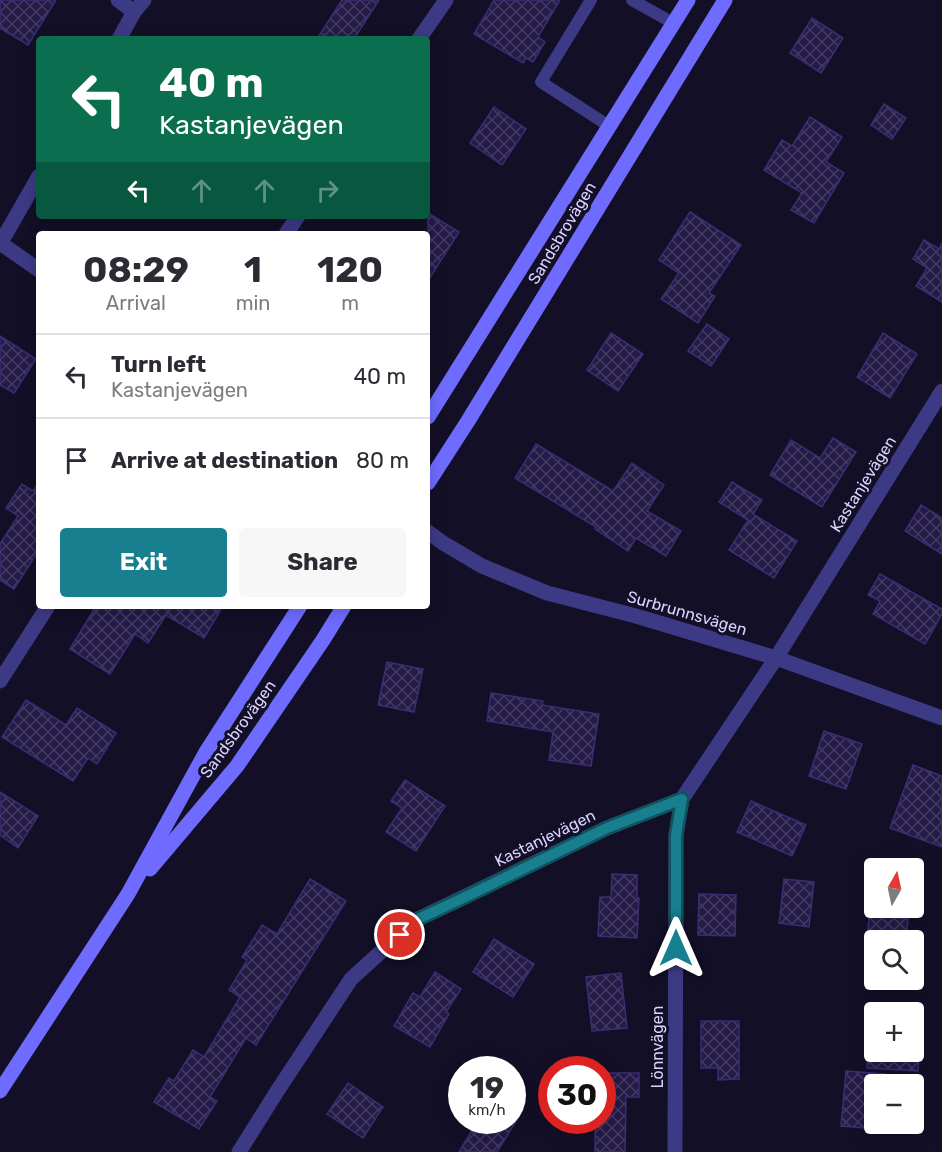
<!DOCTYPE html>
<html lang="en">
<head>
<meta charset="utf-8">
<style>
  body { margin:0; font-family:Rubik,sans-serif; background:#f7f7f7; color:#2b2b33; height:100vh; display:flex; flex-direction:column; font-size:22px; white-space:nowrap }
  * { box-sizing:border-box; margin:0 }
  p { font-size:20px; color:#7c7c81 }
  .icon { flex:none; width:33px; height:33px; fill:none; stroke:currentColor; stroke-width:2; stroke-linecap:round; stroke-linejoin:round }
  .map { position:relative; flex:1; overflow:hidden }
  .panel { position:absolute; left:36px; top:231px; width:394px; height:378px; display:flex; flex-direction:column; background:#fff; border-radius:6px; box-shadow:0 3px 15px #0003 }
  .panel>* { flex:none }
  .guide { position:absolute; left:36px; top:36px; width:394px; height:183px; border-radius:6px; box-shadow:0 3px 15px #0003; background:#0b6e4f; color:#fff; overflow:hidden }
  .needle { width:39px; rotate:9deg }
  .fabs { position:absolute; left:864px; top:858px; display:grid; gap:12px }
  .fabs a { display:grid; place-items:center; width:60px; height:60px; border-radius:6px; background:#fff; box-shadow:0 3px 15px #0003; font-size:30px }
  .speed { position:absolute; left:448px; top:1056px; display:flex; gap:12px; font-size:30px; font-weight:700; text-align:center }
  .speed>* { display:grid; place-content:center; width:78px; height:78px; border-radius:50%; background:#fff; box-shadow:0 3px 15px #0003; line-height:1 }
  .speed small { font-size:15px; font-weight:400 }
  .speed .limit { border:9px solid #d22; background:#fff; color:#111 }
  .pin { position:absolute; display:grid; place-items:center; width:51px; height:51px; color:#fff; margin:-26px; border:3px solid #fff; border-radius:50%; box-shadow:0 2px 6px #0007 }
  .me { position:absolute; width:66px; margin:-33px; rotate:0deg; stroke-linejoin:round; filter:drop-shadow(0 0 4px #0008) }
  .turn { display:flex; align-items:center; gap:21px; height:126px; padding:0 24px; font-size:27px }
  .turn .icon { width:78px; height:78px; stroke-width:2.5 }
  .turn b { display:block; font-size:42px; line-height:51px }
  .lanes { display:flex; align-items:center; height:57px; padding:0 24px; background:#0003; justify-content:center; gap:30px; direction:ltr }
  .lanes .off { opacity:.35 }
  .eta { display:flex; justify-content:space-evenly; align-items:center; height:102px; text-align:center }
  .eta b { font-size:36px; font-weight:700; line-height:42px }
  .primary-button { display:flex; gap:12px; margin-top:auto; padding:12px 24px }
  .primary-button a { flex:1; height:69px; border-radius:6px; background:#187f8f; color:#fff; font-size:24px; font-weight:700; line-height:69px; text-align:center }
  .primary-button a+a { background:#f7f7f7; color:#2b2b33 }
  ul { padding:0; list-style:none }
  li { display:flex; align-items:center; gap:18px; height:84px; padding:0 24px; border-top:2px solid #e1e1e2 }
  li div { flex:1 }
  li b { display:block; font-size:22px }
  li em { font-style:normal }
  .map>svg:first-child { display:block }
  .building { fill:url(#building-cross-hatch); stroke:#3b2d73; stroke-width:1.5 }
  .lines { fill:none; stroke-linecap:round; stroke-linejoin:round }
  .service { stroke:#3d3a85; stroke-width:12 }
  .minor { stroke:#3d3a85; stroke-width:15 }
  .secondary { stroke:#6f6bff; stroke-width:15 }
  .route-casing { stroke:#10535d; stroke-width:15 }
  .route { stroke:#187f8f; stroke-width:10 }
  .labels { text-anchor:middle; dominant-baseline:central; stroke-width:6; stroke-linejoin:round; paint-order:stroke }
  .street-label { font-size:16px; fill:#d9d4ff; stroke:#130f26 }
</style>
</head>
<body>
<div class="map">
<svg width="942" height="1152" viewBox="0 0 942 1152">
  <defs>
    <pattern id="building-cross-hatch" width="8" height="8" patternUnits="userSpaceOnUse" patternTransform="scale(1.5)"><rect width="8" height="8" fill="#241b47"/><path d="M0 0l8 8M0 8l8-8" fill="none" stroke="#433b63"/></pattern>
  </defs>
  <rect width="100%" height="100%" fill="#130f26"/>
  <g class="building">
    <path d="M0,0H56L28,45L0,28Z"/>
    <path d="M342,0H379L354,39H317Z"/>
    <path d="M494,0H560L538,37L545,42L533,62L526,58L523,63L474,34Z"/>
    <path d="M812,18L843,38L821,73L790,53Z"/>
    <path d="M884,104L906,118L892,139L871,125Z"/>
    <path d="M494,107L526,129L502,165L470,143Z"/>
    <path d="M810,117L842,137L826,162L844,173L814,223L791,210L802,193L764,170L782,140L792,146Z"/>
    <path d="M690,212L741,245L709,293L715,296L698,323L661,299L679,273L659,260Z"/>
    <path d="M428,213L459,232L428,281Z"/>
    <path d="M924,240L939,249L942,243V302L916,286L927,268L913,259Z"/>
    <path d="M707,324L729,339L711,366L688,351Z"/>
    <path d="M611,333L643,354L618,391L587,370Z"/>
    <path d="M883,333L917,354L890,398L857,377Z"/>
    <path d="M0,336L36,359L14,393L0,385Z"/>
    <path d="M833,438L856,452L822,507L770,475L791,440L820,458Z"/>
    <path d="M536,444L613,491L632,463L664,485L647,511L681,531L666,556L636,538L628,551L595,529L596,527L515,478Z"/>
    <path d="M39,482V550L14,589L0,580V544L18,516L6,508L22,484L33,491Z"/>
    <path d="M732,482L762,500L753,514L797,541L774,578L729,550L748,520L719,502Z"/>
    <path d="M921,505L942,518V554L905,531Z"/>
    <path d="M880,574L942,609V614L925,644L873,614L880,601L868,595Z"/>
    <path d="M96,606H223L204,638L166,615L148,643L135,634L110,674L70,649Z"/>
    <path d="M387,662L423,669L414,712L378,705Z"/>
    <path d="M491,693L543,701L542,705L599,714L591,766L549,760L553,732L487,721Z"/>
    <path d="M26,700L66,725L77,708L116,733L97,764L88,758L73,781L2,737Z"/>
    <path d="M824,731L862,744L846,789L809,776Z"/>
    <path d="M913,765L942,776V847L890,828Z"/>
    <path d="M405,780L445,806L416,851L386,832L402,808L391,801Z"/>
    <path d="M0,792L38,816L18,848L0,835Z"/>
    <path d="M751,801L806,825L792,856L737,832Z"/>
    <path d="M612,874L637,875V898H639L637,938L598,936L600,897H611Z"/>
    <path d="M310,879L346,901L256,1045L246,1038L210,1097L217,1101L199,1129L154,1102L169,1078L174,1081L193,1050L204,1057L240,997L229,990L247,960L242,957L262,925L277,934Z"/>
    <path d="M784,879L814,882L809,927L779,923Z"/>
    <path d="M699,894L736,895L735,936L698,935Z"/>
    <path d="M870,908H893L892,917L908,919L906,940H867Z"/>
    <path d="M494,939L534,964L513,997L473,972Z"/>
    <path d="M435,972L461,989L446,1012L449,1014L430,1047L394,1026L413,993L420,997Z"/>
    <path d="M621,973L627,1028L592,1031L586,977Z"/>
    <path d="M701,1021H739V1079L718,1080V1068H701Z"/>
    <path d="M869,1033H874V1052H914V1036H920L918,1071L867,1068Z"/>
    <path d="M846,1071L885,1074L884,1084H874V1124H880L879,1129L841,1126Z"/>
    <path d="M604,1073H639V1097H626L625,1152H595V1122H603Z"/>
    <path d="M348,1083L383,1107L363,1138L327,1114Z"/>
    <path d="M478,1120H517L497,1152H459Z"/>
  </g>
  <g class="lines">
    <g class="service">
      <path d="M591,0L541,82L609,126"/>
      <path d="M632,0L673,23"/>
    </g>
    <g class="minor">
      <path d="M118,0L134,12"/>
      <path d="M119,39L134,12L144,0"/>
      <path d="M419,39L446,0"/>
      <path d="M286,234L298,216"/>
      <path d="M0,243L39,270"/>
      <path d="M0,244L39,176"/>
      <path d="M428,532L443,543L482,566L547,593L636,616L776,658L942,718"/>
      <path d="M0,681L48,606"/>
      <path d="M239,1152L276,1093L351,979L416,920L607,828L682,799L776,658L942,391"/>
      <path d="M675,1152L676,835L682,799"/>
    </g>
    <g class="secondary">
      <path d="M428,417L688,0"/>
      <path d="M428,483L468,421L725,0"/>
      <path d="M150,869L237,766L323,640L344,606"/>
      <path d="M0,1091L128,894L206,752L300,606"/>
    </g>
  </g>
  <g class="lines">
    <defs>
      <path id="route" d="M400,935L416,920L459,900L607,828L682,799L676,835V948"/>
    </defs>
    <use href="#route" class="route-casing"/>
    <use href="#route" class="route"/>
  </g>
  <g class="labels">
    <g class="street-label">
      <text transform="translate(562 233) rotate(-59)">Sandsbrovägen</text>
      <text transform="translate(863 484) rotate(-58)">Kastanjevägen</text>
      <text transform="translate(687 613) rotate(16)">Surbrunnsvägen</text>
      <text transform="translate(238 729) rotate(-54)">Sandsbrovägen</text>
      <text transform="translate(545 838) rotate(-26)">Kastanjevägen</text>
      <text transform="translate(657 1047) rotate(-90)">Lönnvägen</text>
    </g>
  </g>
</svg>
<div class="fabs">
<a><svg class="needle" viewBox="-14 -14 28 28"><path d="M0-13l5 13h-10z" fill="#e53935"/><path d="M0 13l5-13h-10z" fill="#7c7c81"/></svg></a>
<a><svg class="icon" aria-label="search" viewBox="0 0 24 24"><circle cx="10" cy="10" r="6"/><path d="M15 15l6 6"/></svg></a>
<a>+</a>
<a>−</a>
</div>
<div class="speed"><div>19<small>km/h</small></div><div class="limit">30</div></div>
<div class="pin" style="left:400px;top:935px;background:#d93025"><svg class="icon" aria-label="arrive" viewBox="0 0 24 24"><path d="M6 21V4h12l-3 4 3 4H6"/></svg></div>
<svg class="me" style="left:676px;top:948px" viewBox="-20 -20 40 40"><path d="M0-17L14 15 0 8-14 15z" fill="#187f8f" stroke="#fff" stroke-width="4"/></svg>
<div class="guide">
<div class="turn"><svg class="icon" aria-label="left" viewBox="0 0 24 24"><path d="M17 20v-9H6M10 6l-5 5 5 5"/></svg><div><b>40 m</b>Kastanjevägen</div></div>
<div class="lanes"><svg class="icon" aria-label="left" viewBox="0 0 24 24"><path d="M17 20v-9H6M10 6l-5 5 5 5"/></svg><svg class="icon off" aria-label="ahead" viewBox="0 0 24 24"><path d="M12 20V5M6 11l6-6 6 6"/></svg><svg class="icon off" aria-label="ahead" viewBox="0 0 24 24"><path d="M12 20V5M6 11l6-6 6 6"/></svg><svg class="icon off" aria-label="right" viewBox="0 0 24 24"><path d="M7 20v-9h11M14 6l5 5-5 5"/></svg></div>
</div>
<section class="panel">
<div class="eta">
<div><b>08:29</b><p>Arrival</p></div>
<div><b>1</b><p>min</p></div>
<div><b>120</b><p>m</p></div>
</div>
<ul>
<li><svg class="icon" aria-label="left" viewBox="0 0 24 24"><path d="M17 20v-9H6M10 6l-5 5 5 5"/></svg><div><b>Turn left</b><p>Kastanjevägen</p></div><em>40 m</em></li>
<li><svg class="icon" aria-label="arrive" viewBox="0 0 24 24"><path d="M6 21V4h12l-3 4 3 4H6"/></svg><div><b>Arrive at destination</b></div><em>80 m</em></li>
</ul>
<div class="primary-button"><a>Exit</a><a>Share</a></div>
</section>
</div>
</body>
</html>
